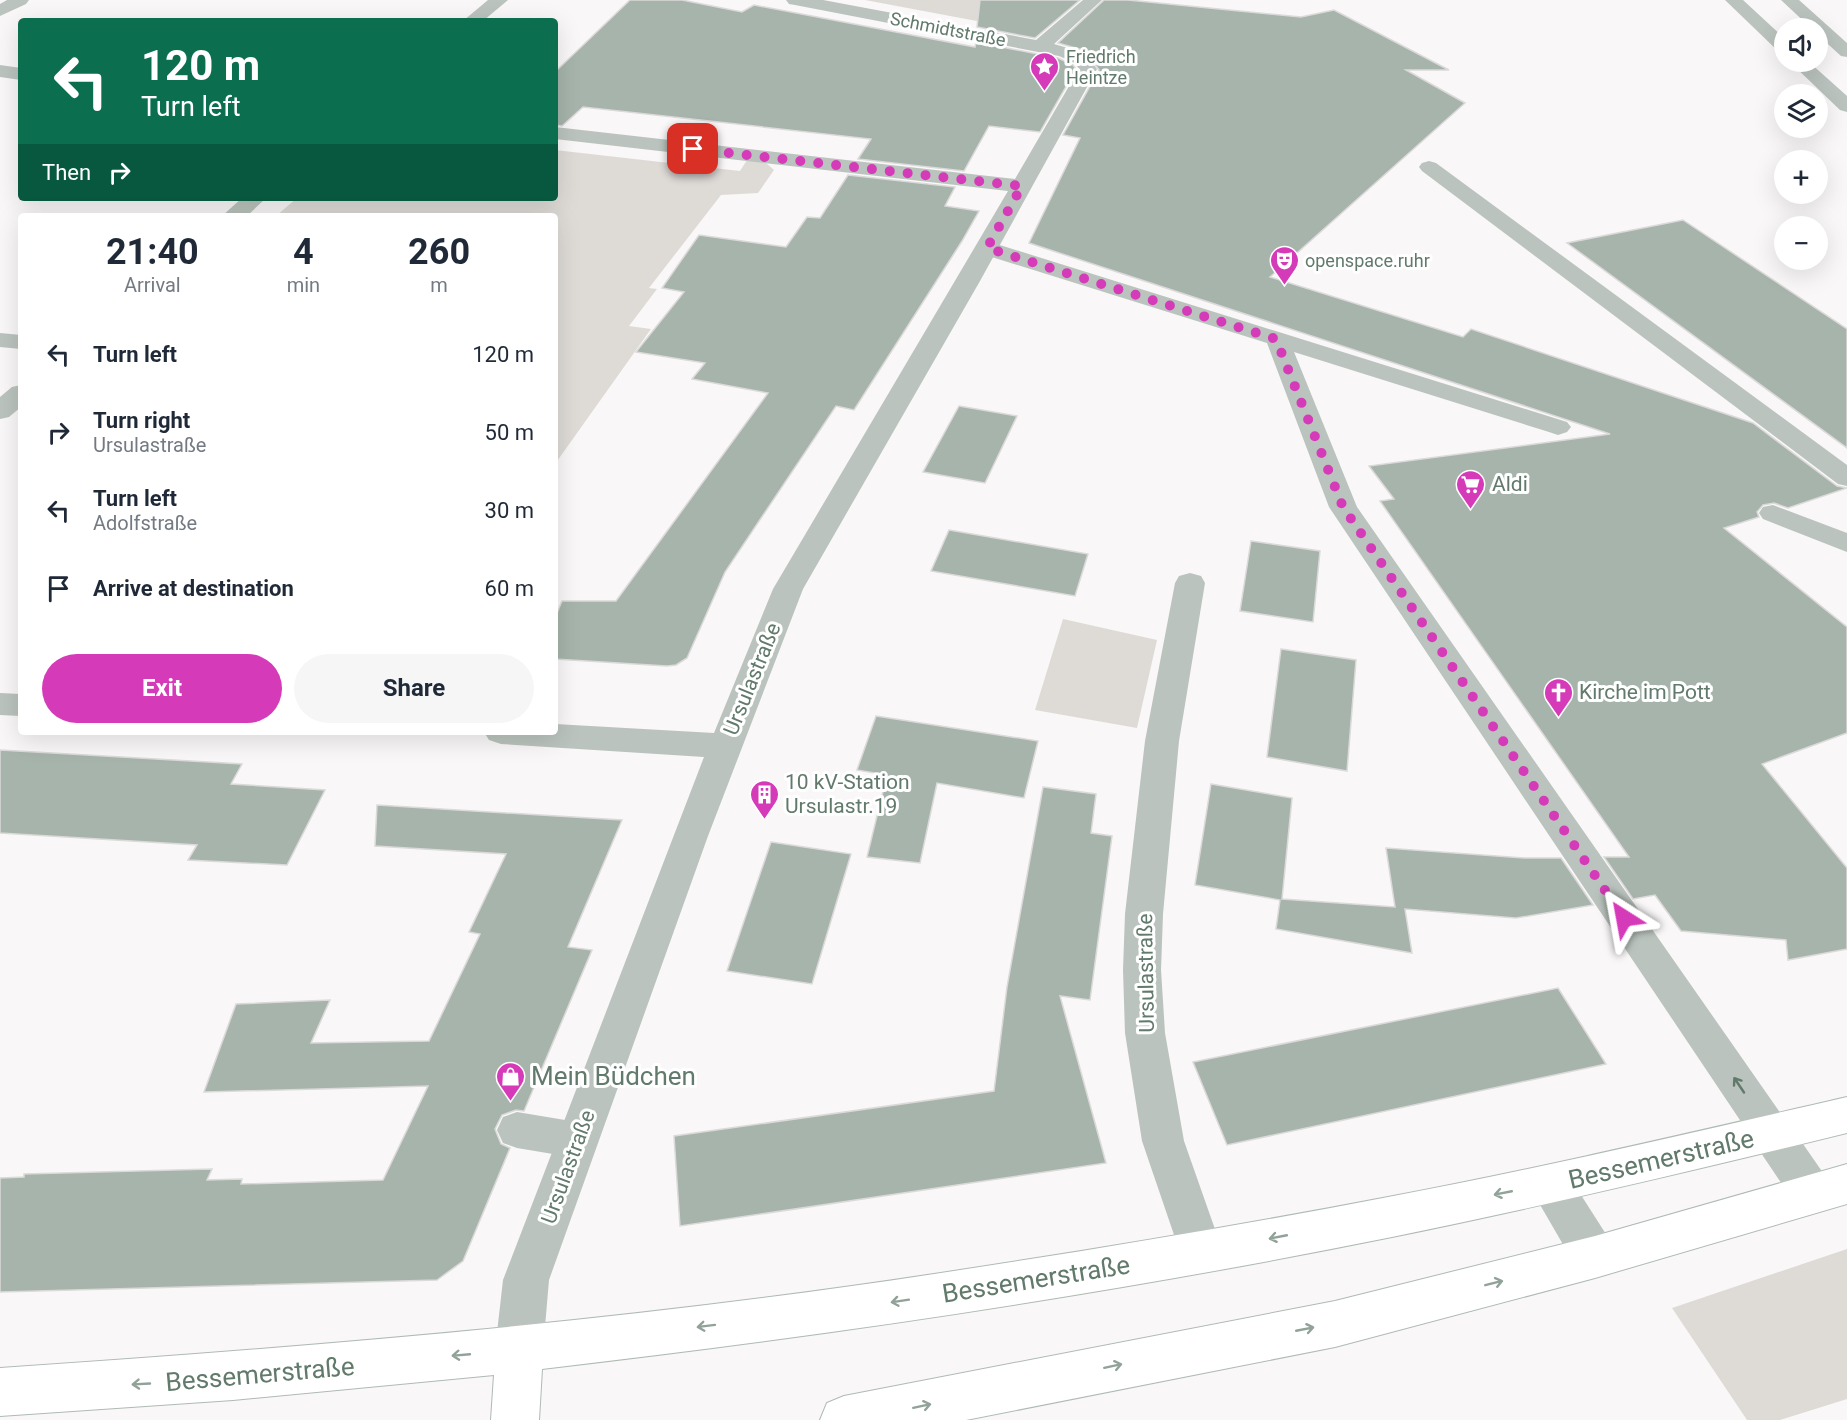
<!DOCTYPE html>
<html lang="en">
<head>
<meta charset="utf-8">
<style>
  body { margin:0; font-family:Roboto,sans-serif; background:#f6f6f7; color:#1f2937; height:100vh; display:flex; flex-direction:column; font-size:22px; white-space:nowrap }
  * { box-sizing:border-box; margin:0 }
  p { font-size:20px; color:#747a83 }
  .icon { flex:none; width:33px; height:33px; fill:none; stroke:currentColor; stroke-width:2; stroke-linecap:round; stroke-linejoin:round }
  .map { position:relative; flex:1; overflow:hidden }
  .panel { position:absolute; left:18px; top:213px; width:540px; height:522px; display:flex; flex-direction:column; background:#fff; border-radius:6px; box-shadow:0 6px 24px #0002 }
  .panel>* { flex:none }
  .banner { position:absolute; left:18px; top:18px; width:540px; height:183px; border-radius:6px; box-shadow:0 6px 24px #0002; background:#0b6e4f; color:#fff; overflow:hidden }
  .tools { position:absolute; left:1774px; top:18px; display:grid; gap:12px }
  .tools a { display:grid; place-items:center; width:54px; height:54px; border-radius:50%; background:#fff; box-shadow:0 6px 24px #0002; font-size:30px }
  .pin { position:absolute; display:grid; place-items:center; width:51px; height:51px; color:#fff; margin:-26px; border-radius:12px; box-shadow:0 3px 9px #0006 }
  .me { position:absolute; width:66px; margin:-33px; rotate:326deg; stroke-linejoin:round; filter:drop-shadow(0 0 4px #0008) }
  .turn { display:flex; align-items:center; gap:21px; height:126px; padding:0 24px; font-size:27px }
  .turn .icon { width:78px; height:78px; stroke-width:2.5 }
  .turn b { display:block; font-size:42px; line-height:51px }
  .then { display:flex; align-items:center; height:57px; padding:0 24px; background:#0003; gap:12px; font-size:22px }
  .eta { display:flex; justify-content:space-evenly; align-items:center; height:102px; text-align:center }
  .eta b { font-size:36px; font-weight:700; line-height:42px }
  .cta { display:flex; gap:12px; margin-top:auto; padding:12px 24px }
  .cta a { flex:1; height:69px; border-radius:36px; background:#d53bb8; color:#fff; font-size:24px; font-weight:700; line-height:69px; text-align:center }
  .cta a+a { background:#f6f6f7; color:#1f2937 }
  ul { padding:0; list-style:none }
  li { display:flex; align-items:center; gap:18px; height:78px; padding:0 24px }
  li div { flex:1 }
  li b { display:block; font-size:22px }
  li em { font-style:normal }
  .map>svg:first-child { display:block }
  .green { fill:#dedbd7 }
  .building { fill:#a6b4ab; stroke:#dbd9d9; stroke-width:1.5 }
  .lines { fill:none; stroke-linecap:round; stroke-linejoin:round }
  .secondary-casing { stroke:#afbab3; stroke-width:2 }
  .lane { fill:#bac3bd; fill-rule:evenodd }
  .street { fill:#bac3bd; fill-rule:evenodd }
  .secondary { fill:#fff; fill-rule:evenodd }
  .oneway { stroke:#627a6c }
  .oneway2 { stroke:#91a298 }
  .route { stroke:#d53bb8; stroke-width:10; stroke-dasharray:0 18 }
  .labels { text-anchor:middle; dominant-baseline:central; stroke-width:6; stroke-linejoin:round; paint-order:stroke }
  .far-street-label { font-size:18px; fill:#627a6c; stroke:#fff }
  .far-poi-label { font-size:18px; fill:#627a6c; stroke:#fff; text-anchor:start }
  .poi-label { font-size:21px; fill:#627a6c; stroke:#fff; text-anchor:start }
  .street-label { font-size:21px; fill:#627a6c; stroke:#fff }
  .near-poi-label { font-size:26px; fill:#627a6c; stroke:#fff; text-anchor:start }
  .near-street-label { font-size:26px; fill:#627a6c; stroke:#fff }
</style>
</head>
<body>
<div class="map">
<svg width="1847" height="1420" viewBox="0 0 1847 1420">
  <rect width="100%" height="100%" fill="#f9f7f7"/>
  <g class="green">
    <path d="M865,0H1050L1025,30Z"/>
    <path d="M555,150L740,171L747,160L766,163L774,170L758,193L721,195L649,288L657,289L629,326L651,329L555,464V216H276L297,198H555Z"/>
    <path d="M1063,619L1157,640L1137,728L1035,710Z"/>
    <path d="M1847,1249V1399L1780,1420H1747L1672,1308Z"/>
  </g>
  <g class="building">
    <path d="M630,0H682L742,12L754,5L975,47L976,42L1058,58L1073,65L1076,69L1040,132L989,126L964,171L858,159L871,139L583,107L562,126L555,125V72Z"/>
    <path d="M980,0H1080L1035,38L977,27Z"/>
    <path d="M1104,0H1128L1301,17L1334,10L1449,70H1406L1465,103L1270,277L1463,337L1471,329L1753,423L1837,486L1847,488L1788,508L1774,503L1763,505L1757,512L1759,517L1724,528L1847,627V733L1762,764L1847,868V949L1788,960L1786,940L1681,931L1655,895L1633,899L1604,857H1629L1380,501L1394,499L1369,466L1610,434L1029,243L1080,138L1063,135L1099,70L1086,51L1058,43Z"/>
    <path d="M848,175L955,187L945,206L979,211L962,241L854,410L836,406L725,572L687,658L676,665L667,666L555,659V618L562,601H616L768,393L692,379L705,363L636,352L684,292L662,288L699,235L786,247L807,217L820,218Z"/>
    <path d="M1683,220L1847,329V448L1567,243Z"/>
    <path d="M959,406L1017,416L985,483L923,472Z"/>
    <path d="M949,530L1088,554L1075,596L931,571Z"/>
    <path d="M1251,541L1320,551L1313,622L1240,611Z"/>
    <path d="M1281,649L1356,660L1347,771L1267,757Z"/>
    <path d="M876,716L1038,741L1024,798L937,783L920,863L867,857L887,775L857,770Z"/>
    <path d="M0,750L242,764L231,784L325,790L287,865L188,860L197,845L0,833Z"/>
    <path d="M1211,784L1292,798L1282,899L1395,907L1386,848L1524,858H1561L1593,905L1516,918L1405,909L1412,953L1276,929L1280,900L1195,885Z"/>
    <path d="M1043,787L1096,794L1091,833L1112,836L1090,1000L1060,996L1106,1163L680,1226L674,1136L994,1091L1007,987Z"/>
    <path d="M377,805L622,820L568,947L592,950L524,1111L516,1110L502,1115L495,1129L501,1144L510,1148L463,1261L437,1280L0,1292V1178L24,1177V1174L212,1169L207,1180L242,1179L241,1184L383,1180L428,1086L204,1092L236,1004L330,1000L311,1043L429,1041L480,934L469,932L506,854L375,846Z"/>
    <path d="M771,842L851,854L812,984L727,971Z"/>
    <path d="M1558,988L1606,1064L1227,1145L1193,1062Z"/>
  </g>
  <g class="lines">
    <defs>
      <g id="secondary">
        <path d="M1847,1097V1133C1696,1170 1544,1206 1392,1237C1111,1294 827,1336 542,1369L539,1420H491L494,1375L233,1400L0,1416V1368C312,1347 625,1321 934,1274C1086,1251 1237,1226 1388,1197C1542,1168 1694,1132 1847,1097Z"/>
        <path d="M1847,1164V1204L1595,1278L1335,1347L966,1420H820L827,1403L844,1396L1335,1301L1595,1236Z"/>
      </g>
    </defs>
    <use href="#secondary" class="secondary-casing"/>
    <g class="lane">
      <path d="M1725,0H1743L1785,39V53L1779,52Z"/>
      <path d="M1781,0H1799L1847,43V57L1841,56L1818,35V28H1811Z"/>
      <path d="M1790,62H1809L1847,96V112L1840,110Z"/>
      <path d="M1429,161L1436,163L1847,465V486L1838,484L1422,171L1419,167L1422,163Z"/>
      <path d="M987,241L1567,422L1571,427L1567,432L1558,435L1549,432L1294,352L1357,507L1786,1121L1792,1134L1786,1147L1772,1152L1758,1147L1329,507L1267,343L979,253L976,248L979,243Z"/>
      <path d="M1773,505L1847,533V552L1763,519L1759,513L1763,507Z"/>
      <path d="M517,1112L577,1122L591,1127L597,1140L591,1153L577,1158L517,1148L503,1143L497,1130L503,1117Z"/>
    </g>
    <g class="street">
      <path d="M7,0H29L26,4L0,16V4Z"/>
      <path d="M488,0H508L483,21H463Z"/>
      <path d="M786,0H823L1036,40L1083,0H1102L1054,44L1085,53L1097,69L980,281L803,589L708,836L549,1280L543,1350L536,1366L519,1373L502,1366L495,1350L503,1280L704,757L501,744L489,740L484,732H555V724L714,733L773,589L1008,191L555,139V127L1015,179L1079,69L1075,63L1059,56L795,5L789,4Z"/>
      <path d="M0,65L21,68V80L0,77Z"/>
      <path d="M242,198H266L247,216H222Z"/>
      <path d="M0,333L21,335V349L0,347Z"/>
      <path d="M21,385V407L9,417L0,419V397L12,387Z"/>
      <path d="M1190,573L1201,576L1205,583L1179,741L1163,914L1161,970L1165,1033L1184,1141L1223,1252L1217,1267L1201,1273L1185,1267L1142,1141L1125,1033L1123,970L1125,914L1145,741L1175,583L1179,576Z"/>
      <path d="M0,693L21,694V716L0,715Z"/>
      <path d="M1772,1115L1787,1121L1828,1180L1835,1194L1828,1208L1813,1214L1798,1208L1757,1147L1751,1134L1757,1121Z"/>
      <path d="M1550,1164L1565,1170L1611,1242L1617,1257L1611,1272L1595,1278L1579,1272L1528,1184L1535,1170Z"/>
    </g>
    <use href="#secondary" class="secondary"/>
  </g>
  <defs><path id="oneway-shaft" d="M-6 0H5M1.5-3L5.5 0L1.5 3" fill="none" stroke-width="1.6" stroke-linecap="round" stroke-linejoin="round" transform="scale(1.5)"/></defs>
  <use class="oneway" href="#oneway-shaft" transform="translate(1739 1085) rotate(-124)"/>
  <g class="oneway2">
    <use href="#oneway-shaft" transform="translate(1503 1193) rotate(169)"/>
    <use href="#oneway-shaft" transform="translate(1278 1237) rotate(169)"/>
    <use href="#oneway-shaft" transform="translate(1494 1283) rotate(-14)"/>
    <use href="#oneway-shaft" transform="translate(900 1301) rotate(171)"/>
    <use href="#oneway-shaft" transform="translate(706 1326) rotate(173)"/>
    <use href="#oneway-shaft" transform="translate(1305 1329) rotate(-11)"/>
    <use href="#oneway-shaft" transform="translate(461 1355) rotate(175)"/>
    <use href="#oneway-shaft" transform="translate(1113 1366) rotate(-12)"/>
    <use href="#oneway-shaft" transform="translate(141 1384) rotate(177)"/>
    <use href="#oneway-shaft" transform="translate(922 1406) rotate(-12)"/>
  </g>
  <g class="lines">
    <path class="route" d="M693,149L1022,186L987,248L1276,339L1343,507L1624,918"/>
  </g>
  <defs>
    <symbol id="sight-pin" viewBox="-11 -11 22 30"><path d="M0 17L-7.5 6A9.5 9.5 0 1 1 7.5 6Z" fill="#d53bb8" stroke="#fff"/><path d="M0-6L1.8-2.2L6-1.7L2.9 1.2L3.7 5.4L0 3.3L-3.7 5.4L-2.9 1.2L-6-1.7L-1.8-2.2Z" fill="#fff"/></symbol>
    <symbol id="theatre-pin" viewBox="-11 -11 22 30"><path d="M0 17L-7.5 6A9.5 9.5 0 1 1 7.5 6Z" fill="#d53bb8" stroke="#fff"/><path d="M-5-5.5Q0-4 5-5.5V0Q5 5 0 6Q-5 5-5 0ZM-3.3-2.5H-1v1.5H-3.3ZM1-2.5H3.3v1.5H1ZM-2.8 1Q0 5.5 2.8 1Z" fill="#fff"/></symbol>
    <symbol id="supermarket-pin" viewBox="-11 -11 22 30"><path d="M0 17L-7.5 6A9.5 9.5 0 1 1 7.5 6Z" fill="#d53bb8" stroke="#fff"/><path d="M-6-5.5h2.5l.6 2H6L4.5 2H-2.5L-4.4-4H-6ZM-1.5 3.2a1.3 1.3 0 1 0 .1 0ZM3 3.2a1.3 1.3 0 1 0 .1 0Z" fill="#fff"/></symbol>
    <symbol id="church-pin" viewBox="-11 -11 22 30"><path d="M0 17L-7.5 6A9.5 9.5 0 1 1 7.5 6Z" fill="#d53bb8" stroke="#fff"/><path d="M-1.2-6h2.4v3.5h3.3v2.4h-3.3V6h-2.4V-.1h-3.3v-2.4h3.3Z" fill="#fff"/></symbol>
    <symbol id="building-pin" viewBox="-11 -11 22 30"><path d="M0 17L-7.5 6A9.5 9.5 0 1 1 7.5 6Z" fill="#d53bb8" stroke="#fff"/><path d="M-4-6H4V6H1V3H-1V6H-4ZM-2.5-4.3h1.7v1.8h-1.7ZM.8-4.3h1.7v1.8H.8ZM-2.5-1h1.7V.8h-1.7ZM.8-1h1.7V.8H.8Z" fill="#fff"/></symbol>
    <symbol id="shop-pin" viewBox="-11 -11 22 30"><path d="M0 17L-7.5 6A9.5 9.5 0 1 1 7.5 6Z" fill="#d53bb8" stroke="#fff"/><path d="M-5-2.5h2.3a2.7 3.5 0 0 1 5.4 0H5L5.5 6h-11ZM-1.5-2.5h3a1.5 2.3 0 0 0-3 0Z" fill="#fff"/></symbol>
  </defs>
  <g fill-rule="evenodd">
    <use href="#sight-pin" x="1028" y="50" width="33" height="45"/>
    <use href="#theatre-pin" x="1268" y="244" width="33" height="45"/>
    <use href="#supermarket-pin" x="1454" y="468" width="33" height="45"/>
    <use href="#church-pin" x="1542" y="676" width="33" height="45"/>
    <use href="#building-pin" x="748" y="778" width="33" height="45"/>
    <use href="#shop-pin" x="494" y="1060" width="33" height="45"/>
  </g>
  <g class="labels">
    <g class="far-street-label">
      <text transform="translate(948 29) rotate(11)">Schmidtstraße</text>
    </g>
    <g class="far-poi-label">
      <text x="1066" y="56">Friedrich<tspan x="1066" dy="21">Heintze</tspan></text>
      <text x="1305" y="260">openspace.ruhr</text>
    </g>
    <g class="poi-label">
      <text x="1492" y="484">Aldi</text>
      <text x="1579" y="692">Kirche im Pott</text>
      <text x="785" y="782">10 kV-Station<tspan x="785" dy="24">Ursulastr.19</tspan></text>
    </g>
    <g class="street-label">
      <text transform="translate(752 679) rotate(-68)">Ursulastraße</text>
      <text transform="translate(1146 973) rotate(-91)">Ursulastraße</text>
      <text transform="translate(568 1167) rotate(-70)">Ursulastraße</text>
    </g>
    <g class="near-poi-label">
      <text x="531" y="1076">Mein Büdchen</text>
    </g>
    <g class="near-street-label">
      <text transform="translate(1661 1159) rotate(-13)">Bessemerstraße</text>
      <text transform="translate(1036 1279) rotate(-9)">Bessemerstraße</text>
      <text transform="translate(260 1374) rotate(-5)">Bessemerstraße</text>
    </g>
  </g>
</svg>
<div class="tools">
<a><svg class="icon" aria-label="sound" viewBox="0 0 24 24"><path d="M4 9h4l5-4v14l-5-4H4zM17 9q2 3 0 6"/></svg></a>
<a><svg class="icon" aria-label="layers" viewBox="0 0 24 24"><path d="M12 4l9 5-9 5-9-5zM3 14l9 5 9-5"/></svg></a>
<a>+</a>
<a>−</a>
</div>
<div class="pin" style="left:693px;top:149px;background:#d93025"><svg class="icon" aria-label="arrive" viewBox="0 0 24 24"><path d="M6 21V4h12l-3 4 3 4H6"/></svg></div>
<svg class="me" style="left:1624px;top:918px" viewBox="-20 -20 40 40"><path d="M0-17L14 15 0 8-14 15z" fill="#d53bb8" stroke="#fff" stroke-width="4"/></svg>
<div class="banner">
<div class="turn"><svg class="icon" aria-label="left" viewBox="0 0 24 24"><path d="M17 20v-9H6M10 6l-5 5 5 5"/></svg><div><b>120 m</b>Turn left</div></div>
<div class="then">Then<svg class="icon" aria-label="right" viewBox="0 0 24 24"><path d="M7 20v-9h11M14 6l5 5-5 5"/></svg></div>
</div>
<section class="panel">
<div class="eta">
<div><b>21:40</b><p>Arrival</p></div>
<div><b>4</b><p>min</p></div>
<div><b>260</b><p>m</p></div>
</div>
<ul>
<li><svg class="icon" aria-label="left" viewBox="0 0 24 24"><path d="M17 20v-9H6M10 6l-5 5 5 5"/></svg><div><b>Turn left</b></div><em>120 m</em></li>
<li><svg class="icon" aria-label="right" viewBox="0 0 24 24"><path d="M7 20v-9h11M14 6l5 5-5 5"/></svg><div><b>Turn right</b><p>Ursulastraße</p></div><em>50 m</em></li>
<li><svg class="icon" aria-label="left" viewBox="0 0 24 24"><path d="M17 20v-9H6M10 6l-5 5 5 5"/></svg><div><b>Turn left</b><p>Adolfstraße</p></div><em>30 m</em></li>
<li><svg class="icon" aria-label="arrive" viewBox="0 0 24 24"><path d="M6 21V4h12l-3 4 3 4H6"/></svg><div><b>Arrive at destination</b></div><em>60 m</em></li>
</ul>
<div class="cta"><a>Exit</a><a>Share</a></div>
</section>
</div>
</body>
</html>
